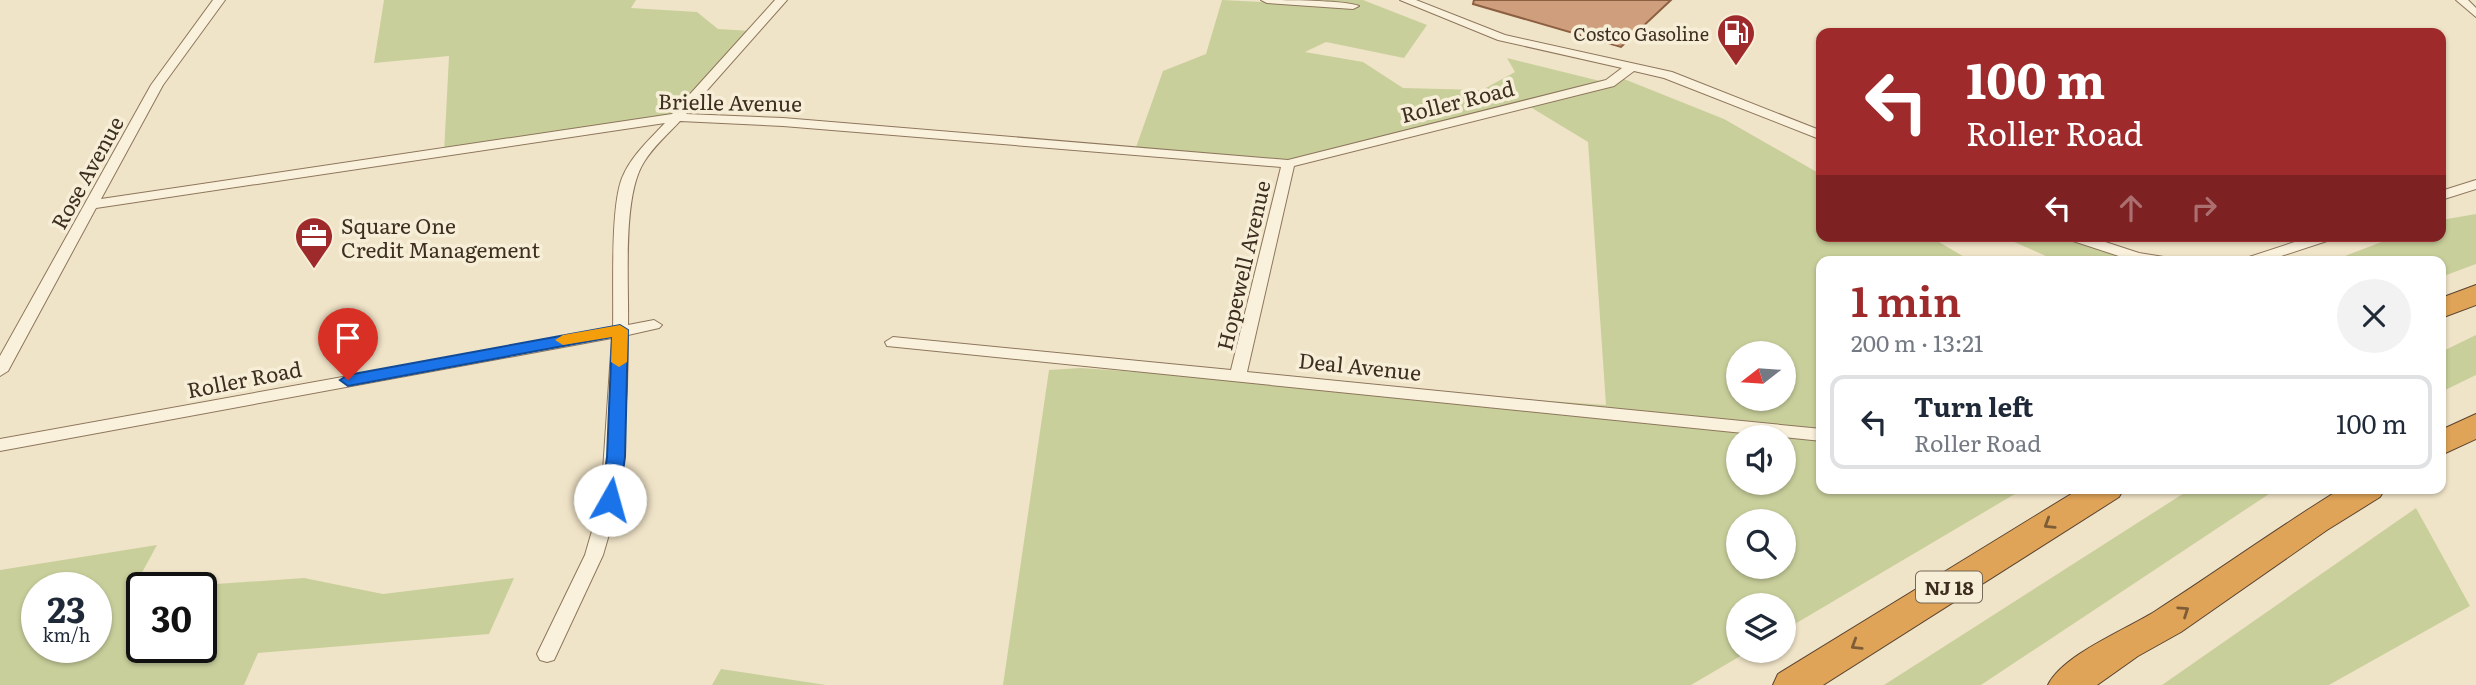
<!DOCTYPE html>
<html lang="en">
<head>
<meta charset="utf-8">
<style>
  body { margin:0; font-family:Literata,serif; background:#f2f2f3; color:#1f2937; height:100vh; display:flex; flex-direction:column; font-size:26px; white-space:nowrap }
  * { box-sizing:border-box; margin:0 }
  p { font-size:23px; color:#747a83 }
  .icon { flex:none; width:38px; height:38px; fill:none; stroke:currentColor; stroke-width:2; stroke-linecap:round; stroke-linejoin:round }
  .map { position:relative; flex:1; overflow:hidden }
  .details { position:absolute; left:1816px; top:256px; width:630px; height:238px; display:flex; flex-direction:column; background:#fff; border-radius:14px; box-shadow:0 2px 5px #0004 }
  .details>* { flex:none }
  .banner { position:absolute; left:1816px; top:28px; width:630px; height:214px; border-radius:14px; box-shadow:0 2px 5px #0004; background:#9e2a2b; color:#fff; overflow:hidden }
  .needle { width:46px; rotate:253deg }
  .tools { position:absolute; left:1726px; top:341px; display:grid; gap:14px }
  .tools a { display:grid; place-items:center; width:70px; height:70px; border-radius:50%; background:#fff; box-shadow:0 2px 5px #0004; font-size:35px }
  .speed { position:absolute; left:21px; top:572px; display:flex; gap:14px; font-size:35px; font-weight:700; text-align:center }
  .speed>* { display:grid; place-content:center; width:91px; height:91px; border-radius:50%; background:#fff; box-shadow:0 2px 5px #0004; line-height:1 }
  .speed small { font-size:18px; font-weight:400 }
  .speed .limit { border:4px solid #111; border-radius:10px; background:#fff; color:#111 }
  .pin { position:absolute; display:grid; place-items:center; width:60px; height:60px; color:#fff; margin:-72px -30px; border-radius:50% 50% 50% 0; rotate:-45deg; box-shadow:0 0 7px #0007 }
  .pin .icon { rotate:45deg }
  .me { position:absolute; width:77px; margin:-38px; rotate:7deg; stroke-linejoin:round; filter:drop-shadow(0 0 5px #0008) }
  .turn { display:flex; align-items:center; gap:24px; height:147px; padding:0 35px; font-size:32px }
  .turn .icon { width:91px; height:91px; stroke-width:2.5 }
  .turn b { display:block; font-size:49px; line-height:60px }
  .lanes { display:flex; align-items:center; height:66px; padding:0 35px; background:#0003; justify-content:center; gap:35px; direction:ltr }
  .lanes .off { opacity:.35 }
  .round { display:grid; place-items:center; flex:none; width:74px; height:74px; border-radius:37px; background:#f2f2f3 }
  .summary { display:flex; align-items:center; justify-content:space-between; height:119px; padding:0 35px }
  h1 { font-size:42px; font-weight:600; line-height:52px; color:#9e2a2b }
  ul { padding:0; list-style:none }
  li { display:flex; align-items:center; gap:21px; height:94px; margin:0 14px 10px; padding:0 21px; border:4px solid #e0e1e3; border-radius:14px }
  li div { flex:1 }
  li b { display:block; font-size:26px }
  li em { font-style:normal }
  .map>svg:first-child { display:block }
  .green { fill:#c9cf9b; fill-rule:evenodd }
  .building { fill:#cf9f7d; stroke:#8d5f41; stroke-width:2 }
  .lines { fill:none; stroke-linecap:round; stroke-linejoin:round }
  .street-casing { stroke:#8d765c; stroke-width:2 }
  .highway-casing { stroke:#5b4430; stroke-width:2 }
  .street { fill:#faf1dc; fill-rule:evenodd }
  .highway { fill:#e0a458; fill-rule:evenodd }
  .oneway { stroke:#7e5d36 }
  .route { fill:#1a73e8; stroke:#114b97; stroke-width:2 }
  .slow { fill:#f59e0b }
  .labels { text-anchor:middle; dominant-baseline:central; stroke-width:7; stroke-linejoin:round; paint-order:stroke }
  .far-poi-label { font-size:18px; fill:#3d2e20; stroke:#f7eed8; text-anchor:end }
  .shield { fill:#f7eed8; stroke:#756857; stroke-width:2 }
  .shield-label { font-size:19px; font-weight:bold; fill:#3d2e20 }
  .street-label { font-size:21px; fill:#3d2e20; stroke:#f7eed8 }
  .poi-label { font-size:21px; fill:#3d2e20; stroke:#f7eed8; text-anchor:start }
</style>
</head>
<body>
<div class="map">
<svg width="2476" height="685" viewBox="0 0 2476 685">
  <rect width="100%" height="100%" fill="#f0e4c8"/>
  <g class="green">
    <path d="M384,0H636L631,8L697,12L718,29L751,31L679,113L444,153L449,56L374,63Z"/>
    <path d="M1222,0L1324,5L1325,0H1363L1427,25L1404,58L1326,42L1305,52L1363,62L1403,88L1482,90L1515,72L1507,58L1604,82L1624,79L1724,119L1822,175V236H1929L1971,261H1822V488H2025L1783,631V606H1738V651H1749L1691,685H1003L1049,370L1081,368L1606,405L1588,142L1527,105L1300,160L1135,150L1163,71L1206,54ZM1738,354H1783V399H1738ZM1738,438H1783V483H1738ZM1738,522H1783V567H1738Z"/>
    <path d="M2476,214V264L2441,277V261H2332L2397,236H2441V220Z"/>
    <path d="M2001,236H2075L2147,261H2057Z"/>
    <path d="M2476,335V375L2441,392V352Z"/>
    <path d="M2192,488H2278L1981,685H1884Z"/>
    <path d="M2416,508L2470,606L2329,685H2162Z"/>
    <path d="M157,545L133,589H142V648H201V588H157L304,578L383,594L514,578L489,634L258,653L244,685H0V570ZM37,588H96V648H37Z"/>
    <path d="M721,669L826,685H712Z"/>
  </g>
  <path class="building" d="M1474,0H1671L1621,47L1473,4Z"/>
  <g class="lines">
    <defs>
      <g id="street">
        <path d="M213,0H225L163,85L101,199L672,114L775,0H787L686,114L783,118L1288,160L1606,80L1622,68L1498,40L1400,0H1416L1505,35L1672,72L1822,131V140L1664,78L1634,71L1614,86L1294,166L1247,372L1822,429V441L887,346L885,342L893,337L1231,370L1281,167L783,126L680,121C668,134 653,147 644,162C622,196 629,283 628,325L654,320L662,325L659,328L628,335L627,387L619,500L603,555L554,660L547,662L540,660L537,654L585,555L601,500L612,338L0,451V439L613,328C614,291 610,209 622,178C631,156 649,140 665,123L96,208L8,371L0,376V356L151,85Z"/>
        <path d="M1261,0C1282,0 1345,0 1359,6L1353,9L1267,3Z"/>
        <path d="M2456,0H2468L2476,8V17Z"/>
        <path d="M2476,180V189L2441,200V191Z"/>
        <path d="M2065,236H2087L2139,253L2170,258L2172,261H2134L2067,239Z"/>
        <path d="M2313,236H2335L2333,239L2266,261H2244L2246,258Z"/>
      </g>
      <g id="highway">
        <path d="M2476,285V305L2441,318V298Z"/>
        <path d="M2476,414V439L2441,455V430Z"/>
        <path d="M2081,488H2124L2119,497L1823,685H1773L1778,674Z"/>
        <path d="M2342,488H2385L2380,497L2327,530L2181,632L2138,656L2097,685H2048C2063,654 2128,629 2157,610C2219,570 2279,527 2342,488Z"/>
      </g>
    </defs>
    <use href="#street" class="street-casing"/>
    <use href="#highway" class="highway-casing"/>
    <use href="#street" class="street"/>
    <use href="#highway" class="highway"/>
  </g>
  <defs><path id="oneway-chevron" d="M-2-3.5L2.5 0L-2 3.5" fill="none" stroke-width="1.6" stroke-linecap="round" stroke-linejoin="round" transform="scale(1.75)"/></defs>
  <g class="oneway">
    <use href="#oneway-chevron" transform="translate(2049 524) rotate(148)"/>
    <use href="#oneway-chevron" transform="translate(2184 611) rotate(-34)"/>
    <use href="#oneway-chevron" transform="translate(1856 645) rotate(148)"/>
  </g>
  <path class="route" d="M620,325L628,330L625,457L619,500L617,505H604L601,500L607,457L612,337L348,386L340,380L348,375Z"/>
  <path class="slow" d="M620,325L628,330L627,362L619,367L611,362L612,337L563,345L555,340L563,335Z"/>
  <defs>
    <symbol id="fuel-pin" viewBox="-11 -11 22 30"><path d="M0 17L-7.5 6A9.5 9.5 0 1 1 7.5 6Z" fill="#9e2a2b" stroke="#f7eed8"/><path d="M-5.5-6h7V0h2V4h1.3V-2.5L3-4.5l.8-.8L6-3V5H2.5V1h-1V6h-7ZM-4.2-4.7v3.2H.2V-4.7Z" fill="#fff"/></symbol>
    <symbol id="office-pin" viewBox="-11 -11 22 30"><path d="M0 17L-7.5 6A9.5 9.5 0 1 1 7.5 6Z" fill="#9e2a2b" stroke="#f7eed8"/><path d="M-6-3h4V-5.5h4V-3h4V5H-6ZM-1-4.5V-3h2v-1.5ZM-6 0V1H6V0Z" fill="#fff"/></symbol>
  </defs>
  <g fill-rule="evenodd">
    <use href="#fuel-pin" x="1714" y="11" width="44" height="60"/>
    <use href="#office-pin" x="292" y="214" width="44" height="60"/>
  </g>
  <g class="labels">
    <g class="far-poi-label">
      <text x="1709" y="33">Costco Gasoline</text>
    </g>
    <rect class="shield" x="1916" y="571.5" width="66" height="31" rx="5"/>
    <g class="shield-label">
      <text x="1949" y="587">NJ 18</text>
    </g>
    <g class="street-label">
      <text transform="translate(1457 100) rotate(-14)">Roller Road</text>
      <text transform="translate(730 101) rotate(1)">Brielle Avenue</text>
      <text transform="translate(86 172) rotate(-61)">Rose Avenue</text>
      <text transform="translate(1242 265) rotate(-77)">Hopewell Avenue</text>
      <text transform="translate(1360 365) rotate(6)">Deal Avenue</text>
      <text transform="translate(244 378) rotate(-11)">Roller Road</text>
    </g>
    <g class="poi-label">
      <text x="341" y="224">Square One<tspan x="341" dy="24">Credit Management</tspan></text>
    </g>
  </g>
</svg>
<div class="tools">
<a><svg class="needle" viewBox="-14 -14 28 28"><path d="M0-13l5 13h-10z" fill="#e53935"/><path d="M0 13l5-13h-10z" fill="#747a83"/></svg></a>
<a><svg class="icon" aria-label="sound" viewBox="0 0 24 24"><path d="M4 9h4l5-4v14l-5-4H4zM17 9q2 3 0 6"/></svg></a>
<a><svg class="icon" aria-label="search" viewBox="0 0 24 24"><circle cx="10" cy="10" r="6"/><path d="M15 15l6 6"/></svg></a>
<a><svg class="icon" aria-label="layers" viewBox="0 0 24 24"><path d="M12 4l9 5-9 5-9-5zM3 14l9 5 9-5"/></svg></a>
</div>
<div class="speed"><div>23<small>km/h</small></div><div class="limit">30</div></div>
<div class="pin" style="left:348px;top:380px;background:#d93025"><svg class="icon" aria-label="arrive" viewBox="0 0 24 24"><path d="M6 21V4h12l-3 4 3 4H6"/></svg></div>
<svg class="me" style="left:610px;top:500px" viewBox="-20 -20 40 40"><circle r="19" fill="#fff"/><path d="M0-13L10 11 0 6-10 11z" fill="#1a73e8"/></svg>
<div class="banner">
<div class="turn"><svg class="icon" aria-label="left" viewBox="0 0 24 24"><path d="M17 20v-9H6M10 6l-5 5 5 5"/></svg><div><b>100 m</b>Roller Road</div></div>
<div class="lanes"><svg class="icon" aria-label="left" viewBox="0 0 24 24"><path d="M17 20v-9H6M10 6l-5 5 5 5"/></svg><svg class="icon off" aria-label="ahead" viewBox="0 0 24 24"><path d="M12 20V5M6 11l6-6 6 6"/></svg><svg class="icon off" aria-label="right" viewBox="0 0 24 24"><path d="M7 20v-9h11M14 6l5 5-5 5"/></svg></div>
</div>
<section class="details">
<div class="summary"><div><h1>1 min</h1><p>200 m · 13:21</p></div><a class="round"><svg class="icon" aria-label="close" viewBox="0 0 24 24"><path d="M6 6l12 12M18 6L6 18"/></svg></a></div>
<ul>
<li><svg class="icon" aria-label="left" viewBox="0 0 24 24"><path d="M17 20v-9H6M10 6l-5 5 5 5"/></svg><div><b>Turn left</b><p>Roller Road</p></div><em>100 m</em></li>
</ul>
</section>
</div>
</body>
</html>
